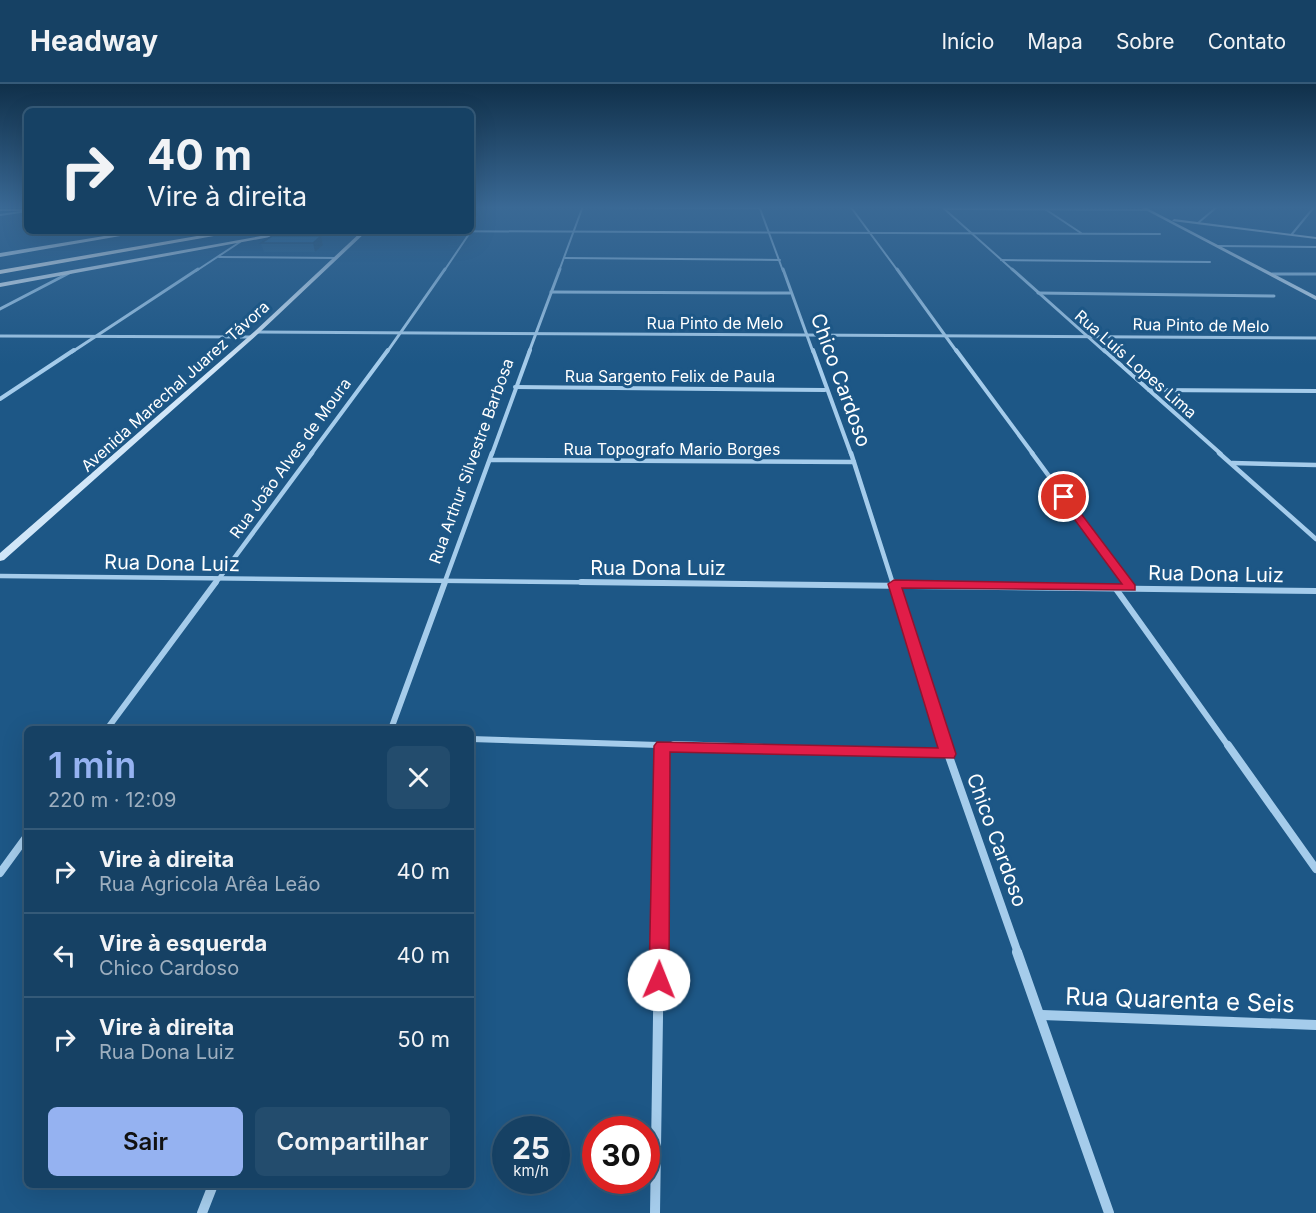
<!DOCTYPE html>
<html lang="pt">
<head>
<meta charset="utf-8">
<style>
  body { margin:0; font-family:Inter,sans-serif; background:#234c6d; color:#f1f3f6; height:100vh; display:flex; flex-direction:column; font-size:22px; white-space:nowrap }
  * { box-sizing:border-box; margin:0 }
  p { font-size:20px; color:#9eafbf }
  .icon { flex:none; width:33px; height:33px; fill:none; stroke:currentColor; stroke-width:2; stroke-linecap:round; stroke-linejoin:round }
  .map { position:relative; flex:1; overflow:hidden }
  .side { position:absolute; left:24px; top:642px; width:450px; height:462px; display:flex; flex-direction:column; background:#164164; border-radius:9px; box-shadow:0 6px 24px #0002,0 0 0 2px #355a78 }
  .side>* { flex:none }
  .hud { position:absolute; left:24px; top:24px; width:450px; height:126px; border-radius:9px; box-shadow:0 6px 24px #0002,0 0 0 2px #355a78; background:#164164; color:#f1f3f6; overflow:hidden }
  .speed { position:absolute; left:492px; top:1032px; display:flex; gap:12px; font-size:30px; font-weight:700; text-align:center }
  .speed>* { display:grid; place-content:center; width:78px; height:78px; border-radius:50%; background:#164164; box-shadow:0 6px 24px #0002,0 0 0 2px #355a78; line-height:1 }
  .speed small { font-size:15px; font-weight:400 }
  .speed .limit { border:9px solid #d22; background:#fff; color:#111 }
  .pin { position:absolute; display:grid; place-items:center; width:51px; height:51px; color:#fff; margin:-26px; border:3px solid #fff; border-radius:50%; box-shadow:0 2px 6px #0007 }
  .me { position:absolute; width:66px; margin:-33px; rotate:1deg; stroke-linejoin:round; filter:drop-shadow(0 0 4px #0008) }
  .turn { display:flex; align-items:center; gap:21px; height:126px; padding:0 24px; font-size:27px }
  .turn .icon { width:78px; height:78px; stroke-width:2.5 }
  .turn b { display:block; font-size:42px; line-height:51px }
  .round { display:grid; place-items:center; flex:none; width:63px; height:63px; border-radius:9px; background:#234c6d }
  .headline { display:flex; align-items:center; justify-content:space-between; height:102px; padding:0 24px }
  h1 { font-size:36px; font-weight:600; line-height:45px; color:#95b2f1 }
  .cta { display:flex; gap:12px; margin-top:auto; padding:12px 24px }
  .cta a { flex:1; height:69px; border-radius:9px; background:#95b2f1; color:#111; font-size:24px; font-weight:600; line-height:69px; text-align:center }
  .cta a+a { background:#234c6d; color:#f1f3f6 }
  ul { padding:0; list-style:none }
  li { display:flex; align-items:center; gap:18px; height:84px; padding:0 24px; border-top:2px solid #355a78 }
  li div { flex:1 }
  li b { display:block; font-size:22px }
  li em { font-style:normal }
  header { display:flex; align-items:center; gap:36px; box-sizing:border-box; height:84px; padding:0 30px; background:#164164; border-bottom:2px solid #355a78 }
  header strong { font-size:28px }
  nav { display:flex; gap:33px; margin-inline-start:auto; font-size:21px }
  .map>svg:first-child { display:block }
  .lines { fill:none; stroke-linecap:round; stroke-linejoin:round }
  .street-far6 { stroke:#a5cceb; stroke-width:2 }
  .street-far5 { stroke:#a5cceb; stroke-width:3 }
  .street-far4 { stroke:#a5cceb; stroke-width:4 }
  .street-far3 { stroke:#a5cceb; stroke-width:4.5 }
  .street-far2 { stroke:#a5cceb; stroke-width:6 }
  .street-far1 { stroke:#a5cceb; stroke-width:8 }
  .street { stroke:#a5cceb; stroke-width:10 }
  .secondary { fill:#d1e6f8; fill-rule:evenodd }
  .primary { fill:#e9f4fe; fill-rule:evenodd }
  .highway { fill:#fff; fill-rule:evenodd }
  .wall { fill:#265f8c }
  .shaded-wall { fill:#1f4e72 }
  .building { fill:#2c6fa3; stroke:#1f4e72; stroke-width:1.5 }
  .route { fill:#e11d48; stroke:#92132f; stroke-width:1.5 }
  .labels { text-anchor:middle; dominant-baseline:central; stroke-width:6; stroke-linejoin:round; paint-order:stroke }
  .far-street-label { font-size:16px; fill:#fff; stroke:#1d5786 }
  .street-label { font-size:20px; fill:#fff; stroke:#1d5786 }
  .near-street-label { font-size:24px; fill:#fff; stroke:#1d5786 }
</style>
</head>
<body>
<header>
<strong>Headway</strong>
<nav><a>Início</a><a>Mapa</a><a>Sobre</a><a>Contato</a></nav>
</header>
<div class="map">
<svg width="1316" height="1129" viewBox="0 0 1316 1129">
  <rect width="100%" height="100%" fill="#1d5786"/>
  <g class="lines">
    <g class="street-far6">
      <path d="M759,122L783,187"/>
      <path d="M850,122L898,187"/>
      <path d="M941,122L1014,187"/>
      <path d="M582,123L760,124"/>
      <path d="M944,125L1146,126"/>
      <path d="M1045,125L1081,149"/>
      <path d="M0,131L27,127"/>
      <path d="M1198,139L1218,122"/>
      <path d="M416,147L1160,150"/>
      <path d="M1292,150L1315,122"/>
      <path d="M1218,162L1316,163"/>
      <path d="M219,173L336,174"/>
      <path d="M565,174L780,176"/>
      <path d="M1001,176L1210,178"/>
      <path d="M196,187L240,158"/>
      <path d="M444,187L471,147"/>
      <path d="M559,187L583,122"/>
    </g>
    <g class="street-far5">
      <path d="M783,185L813,268"/>
      <path d="M897,185L957,268"/>
      <path d="M1012,185L1105,268"/>
      <path d="M1272,190H1316"/>
      <path d="M551,208L790,209"/>
      <path d="M1038,209L1274,212"/>
      <path d="M0,225L71,188"/>
      <path d="M257,248L1316,254"/>
      <path d="M0,252L252,253"/>
      <path d="M72,268L198,185"/>
      <path d="M387,268L445,185"/>
      <path d="M529,268L560,185"/>
    </g>
    <g class="street-far4">
      <path d="M813,266L851,370"/>
      <path d="M956,266L1033,370"/>
      <path d="M1104,266L1221,370"/>
      <path d="M515,303L825,306"/>
      <path d="M1149,306L1316,307"/>
      <path d="M0,315L74,266"/>
      <path d="M311,370L388,266"/>
      <path d="M492,370L530,266"/>
    </g>
    <g class="street-far3">
      <path d="M851,369L893,500"/>
      <path d="M1032,369L1128,500"/>
      <path d="M1219,369L1316,455"/>
      <path d="M491,376L854,378"/>
      <path d="M1232,379L1316,381"/>
      <path d="M0,492L743,500"/>
      <path d="M215,500L312,369"/>
      <path d="M444,500L492,369"/>
    </g>
    <g class="street-far2">
      <path d="M581,498L1316,507"/>
      <path d="M893,498L946,663"/>
      <path d="M1127,498L1131,504"/>
      <path d="M1116,505L1229,663"/>
      <path d="M107,645L216,498"/>
      <path d="M391,645L445,498"/>
      <path d="M471,655L722,663"/>
    </g>
    <g class="street-far1">
      <path d="M674,661L948,670"/>
      <path d="M945,661L1018,869"/>
      <path d="M1228,661L1316,785"/>
      <path d="M0,789L27,752"/>
      <path d="M659,869L662,662"/>
    </g>
    <g class="street">
      <path d="M1017,868L1109,1129"/>
      <path d="M1042,931L1316,941"/>
      <path d="M202,1129L213,1101"/>
      <path d="M655,1129L659,868"/>
    </g>
    <g class="secondary">
      <path d="M1138,122H1143L1316,212V216Z"/>
      <rect x="0" y="125" width="27" height="2"/>
      <path d="M1174,135L1316,153V155L1172,137Z"/>
      <path d="M362,147H367L259,249L4,476L0,477V469L255,247Z"/>
    </g>
    <g class="primary">
      <path d="M135,147H149L0,173V169Z"/>
      <path d="M289,147H302L0,203V199Z"/>
    </g>
    <path class="highway" d="M226,147H242L0,190V186Z"/>
  </g>
  <g class="wall">
    <path d="M541,122H569V123Z"/>
    <path d="M321,152L323,161L315,168H264L261,159Z"/>
  </g>
  <path class="shaded-wall" d="M321,152L323,161L315,168L313,159Z"/>
  <path class="building" d="M272,152H321L313,159H261Z"/>
  <linearGradient id="sky" x2="0" y2="1"><stop stop-color="#10304a"/><stop offset="0.44" stop-color="#3a6995"/><stop offset="1" stop-color="#3a6995" stop-opacity="0"/></linearGradient>
  <rect width="1316" height="280" fill="url(#sky)"/>
  <path class="route" d="M1064,410L1067,411L1135,501V506L902,504L956,670L954,674L670,668L669,896L666,902L659,905L652,902L649,896L654,662L657,658L938,664L888,500L894,496L1122,500L1058,413Z"/>
  <g class="labels">
    <g class="far-street-label">
      <text x="715" y="239">Rua Pinto de Melo</text>
      <text transform="translate(1201 241) rotate(1)">Rua Pinto de Melo</text>
      <text transform="translate(1136 280) rotate(41)">Rua Luís Lopes Lima</text>
      <text x="670" y="292">Rua Sargento Felix de Paula</text>
      <text transform="translate(175 302) rotate(-42)">Avenida Marechal Juarez Távora</text>
      <text x="672" y="365">Rua Topografo Mario Borges</text>
      <text transform="translate(290 374) rotate(-54)">Rua João Alves de Moura</text>
      <text transform="translate(471 377) rotate(-70)">Rua Arthur Silvestre Barbosa</text>
    </g>
    <g class="street-label">
      <text transform="translate(841 296) rotate(70)">Chico Cardoso</text>
      <text transform="translate(172 479) rotate(1)">Rua Dona Luiz</text>
      <text x="658" y="484">Rua Dona Luiz</text>
      <text transform="translate(1216 490) rotate(1)">Rua Dona Luiz</text>
      <text transform="translate(997 756) rotate(70)">Chico Cardoso</text>
    </g>
    <g class="near-street-label">
      <text transform="translate(1180 916) rotate(2)">Rua Quarenta e Seis</text>
    </g>
  </g>
</svg>
<div class="speed"><div>25<small>km/h</small></div><div class="limit">30</div></div>
<div class="pin" style="left:1064px;top:413px;background:#d93025"><svg class="icon" aria-label="arrive" viewBox="0 0 24 24"><path d="M6 21V4h12l-3 4 3 4H6"/></svg></div>
<svg class="me" style="left:659px;top:896px" viewBox="-20 -20 40 40"><circle r="19" fill="#fff"/><path d="M0-13L10 11 0 6-10 11z" fill="#e11d48"/></svg>
<div class="hud">
<div class="turn"><svg class="icon" aria-label="right" viewBox="0 0 24 24"><path d="M7 20v-9h11M14 6l5 5-5 5"/></svg><div><b>40 m</b>Vire à direita</div></div>
</div>
<section class="side">
<div class="headline"><div><h1>1 min</h1><p>220 m · 12:09</p></div><a class="round"><svg class="icon" aria-label="close" viewBox="0 0 24 24"><path d="M6 6l12 12M18 6L6 18"/></svg></a></div>
<ul>
<li><svg class="icon" aria-label="right" viewBox="0 0 24 24"><path d="M7 20v-9h11M14 6l5 5-5 5"/></svg><div><b>Vire à direita</b><p>Rua Agricola Arêa Leão</p></div><em>40 m</em></li>
<li><svg class="icon" aria-label="left" viewBox="0 0 24 24"><path d="M17 20v-9H6M10 6l-5 5 5 5"/></svg><div><b>Vire à esquerda</b><p>Chico Cardoso</p></div><em>40 m</em></li>
<li><svg class="icon" aria-label="right" viewBox="0 0 24 24"><path d="M7 20v-9h11M14 6l5 5-5 5"/></svg><div><b>Vire à direita</b><p>Rua Dona Luiz</p></div><em>50 m</em></li>
</ul>
<div class="cta"><a>Sair</a><a>Compartilhar</a></div>
</section>
</div>
</body>
</html>
